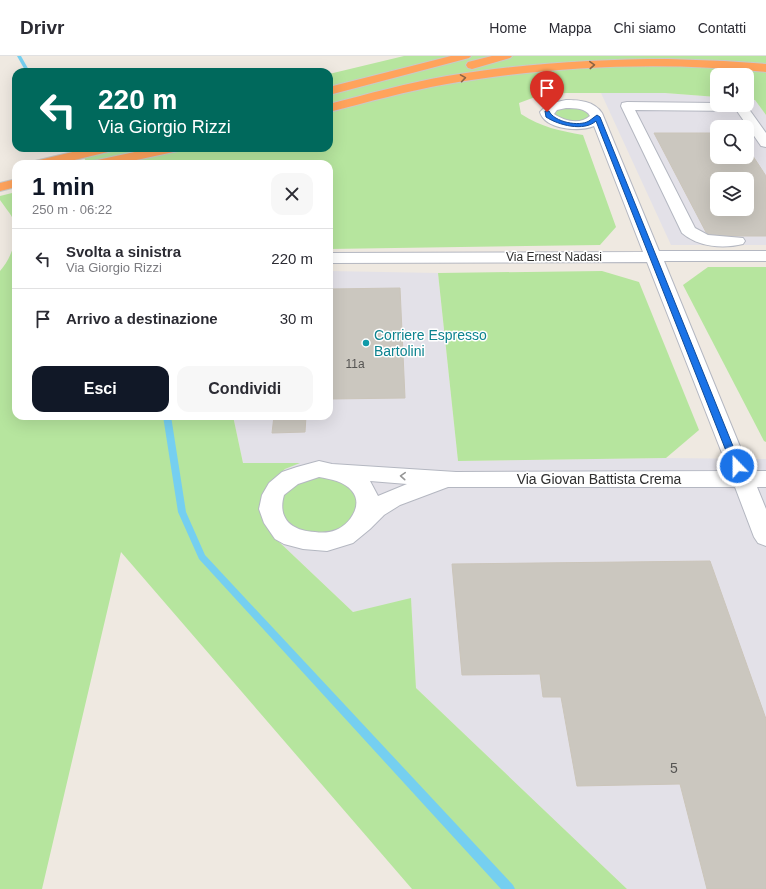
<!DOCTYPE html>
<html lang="it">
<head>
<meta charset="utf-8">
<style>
  body { margin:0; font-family:Helvetica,sans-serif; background:#f7f7f7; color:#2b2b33; height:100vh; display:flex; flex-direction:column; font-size:15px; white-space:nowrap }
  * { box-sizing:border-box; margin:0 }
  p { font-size:13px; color:#7c7c81 }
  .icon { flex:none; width:22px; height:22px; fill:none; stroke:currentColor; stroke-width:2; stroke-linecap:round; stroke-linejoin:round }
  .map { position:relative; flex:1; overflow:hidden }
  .panel { position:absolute; left:12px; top:104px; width:321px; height:260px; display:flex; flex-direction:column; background:#fff; border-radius:12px; box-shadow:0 4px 16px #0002 }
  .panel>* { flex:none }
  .guide { position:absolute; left:12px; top:12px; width:321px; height:84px; border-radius:12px; box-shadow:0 4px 16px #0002; background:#00695c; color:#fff; overflow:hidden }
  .controls { position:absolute; left:710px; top:12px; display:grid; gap:8px }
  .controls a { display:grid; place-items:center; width:44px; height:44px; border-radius:8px; background:#fff; box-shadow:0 4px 16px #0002; font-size:20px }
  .pin { position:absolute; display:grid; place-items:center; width:34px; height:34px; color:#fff; margin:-41px -17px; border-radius:50% 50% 50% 0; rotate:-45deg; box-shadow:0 0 4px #0007 }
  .pin .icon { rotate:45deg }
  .me { position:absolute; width:44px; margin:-22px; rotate:338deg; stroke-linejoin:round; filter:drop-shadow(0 0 3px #0008) }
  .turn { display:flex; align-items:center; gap:14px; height:84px; padding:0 20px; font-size:18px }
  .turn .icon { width:52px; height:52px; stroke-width:2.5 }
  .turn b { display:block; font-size:28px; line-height:34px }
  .round { display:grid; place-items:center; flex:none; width:42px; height:42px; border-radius:12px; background:#f7f7f7 }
  .headline { display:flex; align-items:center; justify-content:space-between; height:68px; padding:0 20px }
  h1 { font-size:24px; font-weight:800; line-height:30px; color:#111827 }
  .primary-button { display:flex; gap:8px; margin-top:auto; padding:8px 20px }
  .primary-button a { flex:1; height:46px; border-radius:12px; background:#111827; color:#fff; font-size:16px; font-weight:800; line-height:46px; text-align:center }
  .primary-button a+a { background:#f7f7f7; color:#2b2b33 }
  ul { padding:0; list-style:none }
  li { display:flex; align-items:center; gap:12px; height:60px; padding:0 20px; border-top:1px solid #e1e1e2 }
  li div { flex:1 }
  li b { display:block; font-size:15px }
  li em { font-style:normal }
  header { display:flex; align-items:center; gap:24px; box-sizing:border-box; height:56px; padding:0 20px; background:#fff; border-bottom:1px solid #e1e1e2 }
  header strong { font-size:19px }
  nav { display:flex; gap:22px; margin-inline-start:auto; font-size:14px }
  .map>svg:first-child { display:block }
  .industrial { fill:#e3e1e8; fill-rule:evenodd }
  .green { fill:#b6e59e }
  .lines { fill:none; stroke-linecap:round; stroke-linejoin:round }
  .stream { fill:#75cff0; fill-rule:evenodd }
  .building { fill:#cbc7bf; stroke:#cbc5ba; fill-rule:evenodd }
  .minor-casing { stroke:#b4b7c1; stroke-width:2 }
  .highway-casing { stroke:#c9c9c9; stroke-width:2 }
  .minor { fill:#fff; fill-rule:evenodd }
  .highway { fill:#ffa35c; fill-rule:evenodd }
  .oneway { stroke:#8c6343 }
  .oneway2 { stroke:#969696 }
  .route { fill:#1a73e8; stroke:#114b97 }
  .culture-dot { fill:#0f9aa8; stroke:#fff; stroke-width:1.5 }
  .labels { text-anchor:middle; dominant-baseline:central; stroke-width:3; stroke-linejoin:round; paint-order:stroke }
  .far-street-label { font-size:12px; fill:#2e2e2e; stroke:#fff }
  .number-label { font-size:12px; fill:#555452 }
  .culture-label { font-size:14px; fill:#0d838f; stroke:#fff; text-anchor:start }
  .street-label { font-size:14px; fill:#2e2e2e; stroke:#fff }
  .near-number-label { font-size:14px; fill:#555452 }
</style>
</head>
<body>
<header>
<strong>Drivr</strong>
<nav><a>Home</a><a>Mappa</a><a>Chi siamo</a><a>Contatti</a></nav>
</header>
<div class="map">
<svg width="766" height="833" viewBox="0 0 766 833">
  <rect width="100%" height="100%" fill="#efe9e1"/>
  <g class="industrial">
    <path d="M601,37H665L717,41V49H747V43L755,44L766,59V189H671ZM717,71H747V101H717ZM717,123H747V153H717Z"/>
    <path d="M329,215L438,217L458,405L666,402L766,403V833H627L416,632L411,543L353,556L276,483L271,426L285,413L299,407H243L233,360H329Z"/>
  </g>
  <g class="green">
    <path d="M404,0H766V59L755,44L747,43V19H717V41L665,37H566L538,40L519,47L521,58C541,71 560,75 583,79L616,171L600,189L329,193V108H87L80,92H329V18Z"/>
    <path d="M566,48L594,58L581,67L555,63L550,54Z"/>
    <path d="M16,136V360H233L243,407H300L285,413L271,426L276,483L353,556L411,542L416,632L627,833H412L121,496L42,833H0V215C11,203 19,181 14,165C11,158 4,150 0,144V140Z"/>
    <path d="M708,211H766V386L764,385L683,229Z"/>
    <path d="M602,215L639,226L699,374L666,402L458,405L438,217Z"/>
    <path d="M319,419L344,424L359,439L351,468L327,480L299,477L280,463L279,443L284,434Z"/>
  </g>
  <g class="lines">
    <g class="stream">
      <path d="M17,0H21L30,16H26Z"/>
      <path d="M163,360H171L186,456L205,499L513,829L515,833H501L199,503L178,456Z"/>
    </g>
  </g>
  <g class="building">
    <path d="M654,77H717V101H747V91L766,120V180H708ZM717,123H747V153H717Z"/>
    <path d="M400,232L405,342L329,343V233Z"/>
    <path d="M274,360H306L305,376L272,377Z"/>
    <path d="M710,505L766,663V833H707L680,728L577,730L561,641H543L540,618L462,619L452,508Z"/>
  </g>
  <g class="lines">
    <defs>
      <g id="minor">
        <path d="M566,44C579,44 594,45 602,57L659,195H766V205H664L750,415H766V431H757L766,453V490L758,487L754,481L735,431H448L400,449L384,459L370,473L353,487L327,495L303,493L284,488L275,483L264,467L259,453L262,439L269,427L282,416L297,411L319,405L332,408L456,416L729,415L647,206L329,207V197L643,196L594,70C580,76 545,74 540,56L548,48ZM566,52C575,52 586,52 590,60C580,69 564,65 554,58L557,54ZM319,421C330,423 344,425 352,435C364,449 349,469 336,474C329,477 322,477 315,476C292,475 277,463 284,439L298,428ZM370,425L407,428L378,440Z"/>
        <path d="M627,46L717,47V49H746L766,77V91L761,90L737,55L635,54L695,172L708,179L743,182L745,185L743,188C723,193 698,191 682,177L621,50L622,47Z"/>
      </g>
      <g id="highway">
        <path d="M451,0H471L469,2L329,39V31Z"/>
        <path d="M492,0H512L510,2L472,13L468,12L466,9L468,6Z"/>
        <path d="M668,3L724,5L766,8V16C661,5 551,10 447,28C407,35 368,46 329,56V48C368,38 407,27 447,20C520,8 594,3 668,3Z"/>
        <path d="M89,92H114L112,95L58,108H33L35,105Z"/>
        <path d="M153,92H180L178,95L118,108H91L93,105Z"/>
        <path d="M16,123V131L0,135V127Z"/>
      </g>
    </defs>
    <use href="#minor" class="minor-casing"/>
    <use href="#highway" class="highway-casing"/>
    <use href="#minor" class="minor"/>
    <use href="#highway" class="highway"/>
  </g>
  <defs><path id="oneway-chevron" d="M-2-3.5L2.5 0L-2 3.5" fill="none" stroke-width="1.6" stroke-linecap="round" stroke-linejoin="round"/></defs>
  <g class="oneway">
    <use href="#oneway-chevron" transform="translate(592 9) rotate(-3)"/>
    <use href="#oneway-chevron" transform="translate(463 22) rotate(-9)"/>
  </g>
  <use class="oneway2" href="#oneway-chevron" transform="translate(403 420) rotate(-176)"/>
  <path class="route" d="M545,55H549C554,66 579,71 589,65C592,63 594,61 597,59L600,61L741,410L740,412H734L732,410L596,65C584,76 558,69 546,61Z"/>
  <circle class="culture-dot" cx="366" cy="287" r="4"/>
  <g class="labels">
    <g class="far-street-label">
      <text x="554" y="201">Via Ernest Nadasi</text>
    </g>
    <g class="number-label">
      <text x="355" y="308">11a</text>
    </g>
    <g class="culture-label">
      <text x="374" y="279">Corriere Espresso<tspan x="374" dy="16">Bartolini</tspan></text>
    </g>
    <g class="street-label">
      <text x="599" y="423">Via Giovan Battista Crema</text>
    </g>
    <g class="near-number-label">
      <text x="674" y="712">5</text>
    </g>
  </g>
</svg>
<div class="controls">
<a><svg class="icon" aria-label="sound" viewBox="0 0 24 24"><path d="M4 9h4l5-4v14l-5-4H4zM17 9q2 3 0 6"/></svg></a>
<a><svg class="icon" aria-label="search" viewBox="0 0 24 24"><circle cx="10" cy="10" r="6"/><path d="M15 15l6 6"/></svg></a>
<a><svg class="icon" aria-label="layers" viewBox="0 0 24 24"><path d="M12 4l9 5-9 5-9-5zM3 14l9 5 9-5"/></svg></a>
</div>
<div class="pin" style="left:547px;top:56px;background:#d93025"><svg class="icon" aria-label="arrive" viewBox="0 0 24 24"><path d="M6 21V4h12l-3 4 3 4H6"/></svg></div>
<svg class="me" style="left:737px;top:410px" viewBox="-20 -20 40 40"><circle r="17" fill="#1a73e8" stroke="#fff" stroke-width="3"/><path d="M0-11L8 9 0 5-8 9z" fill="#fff"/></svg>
<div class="guide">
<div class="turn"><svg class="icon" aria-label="left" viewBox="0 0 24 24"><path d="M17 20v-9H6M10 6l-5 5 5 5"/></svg><div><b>220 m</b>Via Giorgio Rizzi</div></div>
</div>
<section class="panel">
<div class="headline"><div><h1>1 min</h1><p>250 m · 06:22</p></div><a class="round"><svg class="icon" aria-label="close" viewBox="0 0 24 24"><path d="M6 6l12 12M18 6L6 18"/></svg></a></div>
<ul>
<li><svg class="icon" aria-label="left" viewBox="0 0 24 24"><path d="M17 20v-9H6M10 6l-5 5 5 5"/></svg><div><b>Svolta a sinistra</b><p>Via Giorgio Rizzi</p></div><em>220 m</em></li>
<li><svg class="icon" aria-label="arrive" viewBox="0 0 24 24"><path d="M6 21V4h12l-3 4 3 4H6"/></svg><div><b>Arrivo a destinazione</b></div><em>30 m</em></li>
</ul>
<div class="primary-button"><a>Esci</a><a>Condividi</a></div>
</section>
</div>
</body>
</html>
